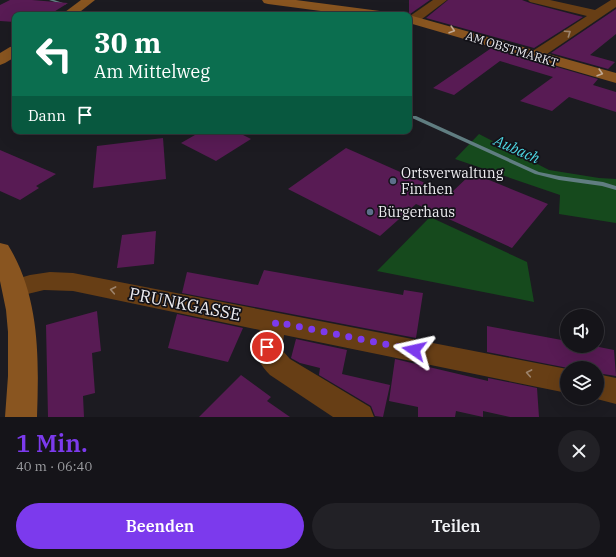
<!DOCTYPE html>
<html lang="de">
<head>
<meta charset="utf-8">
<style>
  body { margin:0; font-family:"IBM Plex Serif",serif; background:#222126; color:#f1f3f6; height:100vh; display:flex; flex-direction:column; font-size:15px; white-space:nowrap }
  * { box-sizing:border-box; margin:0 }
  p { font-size:13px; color:#9d9ea2 }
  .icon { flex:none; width:22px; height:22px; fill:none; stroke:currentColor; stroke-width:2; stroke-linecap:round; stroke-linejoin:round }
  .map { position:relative; height:417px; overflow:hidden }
  .drawer { display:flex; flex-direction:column; background:#151419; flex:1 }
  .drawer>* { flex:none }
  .hud { position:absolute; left:12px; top:12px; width:400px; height:122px; border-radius:8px; box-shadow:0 4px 16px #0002,0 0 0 1px #343338; background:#0b6e4f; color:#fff; overflow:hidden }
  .fabs { position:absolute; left:560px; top:309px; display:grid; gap:8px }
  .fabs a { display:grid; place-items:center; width:44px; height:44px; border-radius:50%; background:#151419; box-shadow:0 4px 16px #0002,0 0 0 1px #343338; font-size:20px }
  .pin { position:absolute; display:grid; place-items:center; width:34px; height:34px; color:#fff; margin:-17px; border:2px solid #fff; border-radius:50%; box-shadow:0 1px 4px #0007 }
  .me { position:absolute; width:44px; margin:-22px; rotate:281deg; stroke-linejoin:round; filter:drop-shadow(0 0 3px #0008) }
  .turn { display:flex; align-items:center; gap:14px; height:84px; padding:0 16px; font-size:18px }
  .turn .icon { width:52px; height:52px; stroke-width:2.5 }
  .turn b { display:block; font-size:28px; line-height:34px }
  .then { display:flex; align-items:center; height:38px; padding:0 16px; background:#0003; gap:8px; font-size:15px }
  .round { display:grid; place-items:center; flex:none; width:42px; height:42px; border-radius:21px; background:#222126 }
  .head { display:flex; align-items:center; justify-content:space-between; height:68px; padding:0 16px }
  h1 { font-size:24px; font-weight:600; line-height:30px; color:#7c3aed }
  .button { display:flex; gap:8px; margin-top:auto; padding:8px 16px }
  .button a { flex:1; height:46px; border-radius:24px; background:#7c3aed; color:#fff; font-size:16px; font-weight:600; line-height:46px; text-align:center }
  .button a+a { background:#222126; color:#f1f3f6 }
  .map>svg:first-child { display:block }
  .green { fill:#164a1d }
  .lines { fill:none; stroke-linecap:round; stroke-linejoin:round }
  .stream { fill:#607d81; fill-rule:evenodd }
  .building { fill:#581b54 }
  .minor { fill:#673e15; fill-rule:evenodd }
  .secondary { fill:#895520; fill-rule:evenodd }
  .oneway { stroke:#c0a892 }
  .oneway2 { stroke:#9d846d }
  .route { stroke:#7c3aed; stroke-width:7; stroke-dasharray:0 12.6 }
  .service-dot { fill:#5c6f8a; stroke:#131218; stroke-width:1.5 }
  .labels { text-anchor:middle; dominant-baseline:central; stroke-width:3.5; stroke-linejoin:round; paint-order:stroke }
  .far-street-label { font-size:12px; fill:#edecf0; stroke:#131218 }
  .poi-label { font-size:14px; fill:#edecf0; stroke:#131218; text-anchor:start }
  .water-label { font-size:15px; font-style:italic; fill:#4dd6e2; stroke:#131218 }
  .near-street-label { font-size:17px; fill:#edecf0; stroke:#131218 }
</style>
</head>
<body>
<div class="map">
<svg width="616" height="417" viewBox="0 0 616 417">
  <rect width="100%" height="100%" fill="#1c1b21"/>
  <g class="green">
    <path d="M479,134L549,170L599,178L616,179V223L559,214L560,195L455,159Z"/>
    <path d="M430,217L527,262L534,302L377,271Z"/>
  </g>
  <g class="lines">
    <g class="stream">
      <path d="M49,0H54L66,4L64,5Z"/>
      <path d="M412,116H416L539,172L559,176L603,182L616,186V190L602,186L559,180L535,174L412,118Z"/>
    </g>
  </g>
  <g class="building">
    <path d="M10,0H32L68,3L49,15H15V22L0,21V5Z"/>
    <path d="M409,0H430L410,14H409Z"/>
    <path d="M448,0H522L530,3L583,17L534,48L426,18Z"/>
    <path d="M616,9V34L590,55L615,62L608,69L551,53Z"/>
    <path d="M488,47L598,79L593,85L616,92V112L569,97L552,111L520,101L553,77L500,61L454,95L433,88L490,49Z"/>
    <path d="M202,131H235L251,139L216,161L181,143Z"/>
    <path d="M163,138L166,179L93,188L97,146Z"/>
    <path d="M346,148L450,194L472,173L548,204L512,248L416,204L380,236L288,189Z"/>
    <path d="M0,150L56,174L36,186L39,188L20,200L0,191Z"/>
    <path d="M156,231L154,264L117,268L122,235Z"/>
    <path d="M264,270L403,295L404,290L423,293L416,338L182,293L187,272L258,285Z"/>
    <path d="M97,311L101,351L92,353L95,393L83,396L84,417H48L46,325Z"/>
    <path d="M177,314L243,328L228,362L168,348Z"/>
    <path d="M487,326L567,341V346H594L614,350L616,376L597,373V368H568L487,352Z"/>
    <path d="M296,339L347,350L342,374L390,385L383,417L375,416L371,406L319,375L320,368L300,363L291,358Z"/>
    <path d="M395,359L488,381V378L537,388L539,417H510L483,411V417L456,411L455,417H418V407L389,401Z"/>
    <path d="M241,375L271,397L267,401L290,417H199Z"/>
  </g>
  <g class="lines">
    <g class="minor">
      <path d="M433,0H447L418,22H410V16Z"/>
      <path d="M528,0H550L595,10L611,0H616V7L541,58L536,59L531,58L529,55L531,52L587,16L530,2Z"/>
      <path d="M50,272L73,273L567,369V393L284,335L282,350L290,359L370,407L374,417H333L270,375C256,360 251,349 260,330L73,291L44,290L15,297L6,294L3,288L6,282L30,275Z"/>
      <path d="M597,374L616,378V404L593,398H597Z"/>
    </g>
    <g class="secondary">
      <path d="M81,0H95L76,15H61Z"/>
      <path d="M262,0H296L380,11L385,12L386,15H351L268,4L264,3Z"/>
      <path d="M409,15L616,73V83L409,23Z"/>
      <path d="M15,46V57L5,63L0,65V53L10,47Z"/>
      <path d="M0,243L8,245C40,297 39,358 37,417H5L8,376V332L6,310L0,281Z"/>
    </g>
  </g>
  <defs><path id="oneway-chevron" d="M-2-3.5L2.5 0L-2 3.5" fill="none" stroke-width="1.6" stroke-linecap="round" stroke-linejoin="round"/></defs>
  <g class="oneway">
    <use href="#oneway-chevron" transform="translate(452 30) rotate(17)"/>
    <use href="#oneway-chevron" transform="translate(600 73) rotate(17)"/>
  </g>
  <g class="oneway2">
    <use href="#oneway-chevron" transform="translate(568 33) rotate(-34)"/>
    <use href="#oneway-chevron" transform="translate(113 290) rotate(-169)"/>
    <use href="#oneway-chevron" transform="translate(529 373) rotate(-169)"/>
  </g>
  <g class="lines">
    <path class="route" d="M267,347L276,322L414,350"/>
  </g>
  <g class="service-dot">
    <circle cx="393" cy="181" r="4"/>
    <circle cx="370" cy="212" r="4"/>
  </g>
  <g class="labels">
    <g class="far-street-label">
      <text transform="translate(512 49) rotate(17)">AM OBSTMARKT</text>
    </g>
    <g class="poi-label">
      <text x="401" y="173">Ortsverwaltung<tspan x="401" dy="16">Finthen</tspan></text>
      <text x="378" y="212">Bürgerhaus</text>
    </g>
    <g class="water-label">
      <text transform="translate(517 149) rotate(24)">Aubach</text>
    </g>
    <g class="near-street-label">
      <text transform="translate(185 304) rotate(11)">PRUNKGASSE</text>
    </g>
  </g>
</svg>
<div class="fabs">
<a><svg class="icon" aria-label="sound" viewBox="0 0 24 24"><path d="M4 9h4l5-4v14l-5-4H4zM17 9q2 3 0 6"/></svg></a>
<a><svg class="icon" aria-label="layers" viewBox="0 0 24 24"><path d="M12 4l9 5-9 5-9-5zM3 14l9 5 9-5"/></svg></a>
</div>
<div class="pin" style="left:267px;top:347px;background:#d93025"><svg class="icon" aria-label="arrive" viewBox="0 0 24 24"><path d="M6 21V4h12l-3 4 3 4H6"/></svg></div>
<svg class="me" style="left:414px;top:350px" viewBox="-20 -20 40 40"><path d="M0-17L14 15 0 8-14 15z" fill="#7c3aed" stroke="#fff" stroke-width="4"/></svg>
<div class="hud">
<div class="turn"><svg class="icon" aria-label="left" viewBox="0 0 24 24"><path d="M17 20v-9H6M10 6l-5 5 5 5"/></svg><div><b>30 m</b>Am Mittelweg</div></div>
<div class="then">Dann<svg class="icon" aria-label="arrive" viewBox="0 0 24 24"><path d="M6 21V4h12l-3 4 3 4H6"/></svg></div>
</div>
</div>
<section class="drawer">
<div class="head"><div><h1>1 Min.</h1><p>40 m · 06:40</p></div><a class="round"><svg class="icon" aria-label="close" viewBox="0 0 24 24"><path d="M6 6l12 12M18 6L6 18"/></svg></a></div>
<div class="button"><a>Beenden</a><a>Teilen</a></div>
</section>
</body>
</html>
